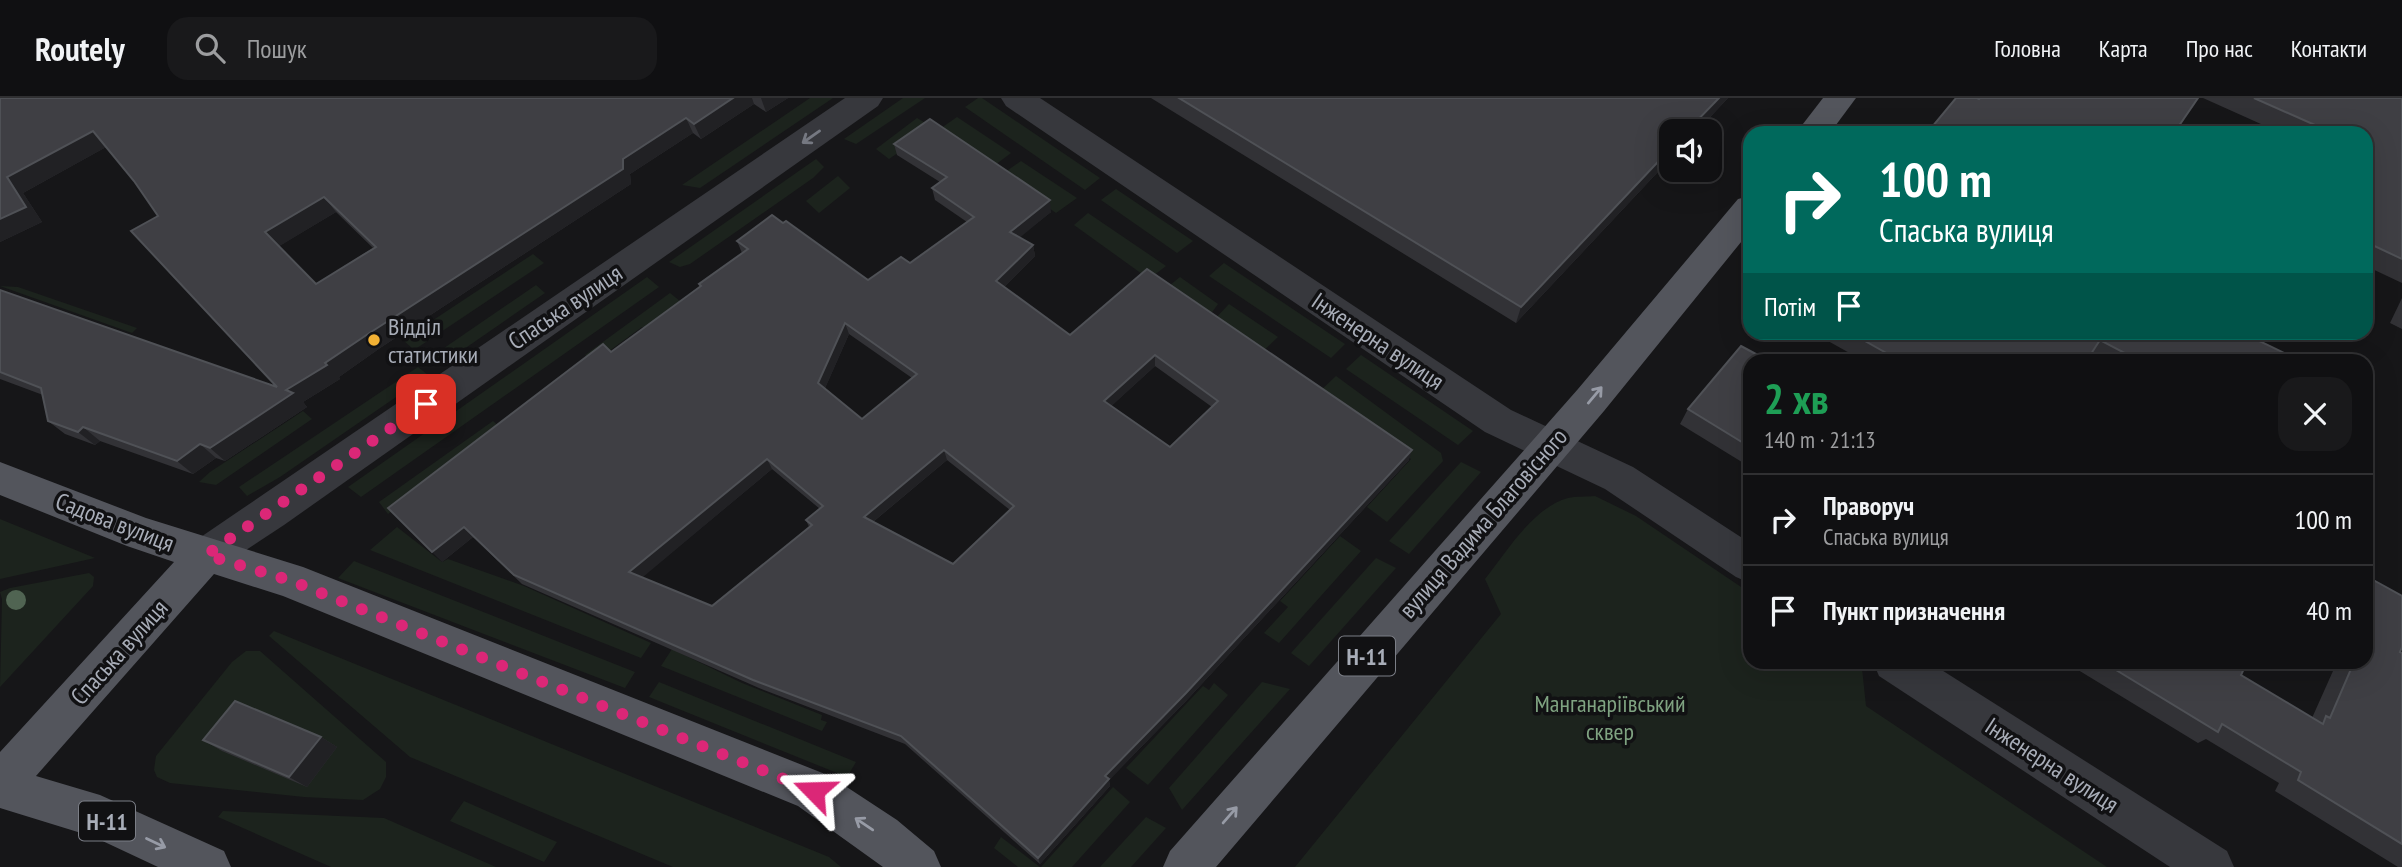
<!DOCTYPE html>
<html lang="uk">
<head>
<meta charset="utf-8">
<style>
  body { margin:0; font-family:"PT Sans Narrow",sans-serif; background:#19191b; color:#f1f3f6; height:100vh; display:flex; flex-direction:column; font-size:26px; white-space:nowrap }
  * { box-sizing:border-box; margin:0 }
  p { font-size:23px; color:#9c9d9f }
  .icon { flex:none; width:38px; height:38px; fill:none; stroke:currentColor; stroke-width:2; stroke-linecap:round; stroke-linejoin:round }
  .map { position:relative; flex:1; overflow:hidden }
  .details { position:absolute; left:1743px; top:256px; width:630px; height:315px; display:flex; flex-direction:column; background:#101012; border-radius:21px; box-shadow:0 7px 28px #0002,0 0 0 2px #303032 }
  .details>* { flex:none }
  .top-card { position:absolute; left:1743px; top:28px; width:630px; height:214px; border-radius:21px; box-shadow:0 7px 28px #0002,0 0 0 2px #303032; background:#00695c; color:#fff; overflow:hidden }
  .fabs { position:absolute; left:1659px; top:21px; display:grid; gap:14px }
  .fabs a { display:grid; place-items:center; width:63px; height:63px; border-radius:14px; background:#101012; box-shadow:0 7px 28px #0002,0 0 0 2px #303032; font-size:35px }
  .pin { position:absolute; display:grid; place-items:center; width:60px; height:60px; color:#fff; margin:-30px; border-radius:14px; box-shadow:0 4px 10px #0006 }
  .me { position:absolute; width:77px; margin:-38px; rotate:292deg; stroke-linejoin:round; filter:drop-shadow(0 0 5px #0008) }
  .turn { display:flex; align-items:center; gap:24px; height:147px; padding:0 21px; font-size:32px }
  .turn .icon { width:91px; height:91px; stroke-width:2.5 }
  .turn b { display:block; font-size:49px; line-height:60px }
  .then { display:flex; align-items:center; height:66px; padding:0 21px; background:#0003; gap:14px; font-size:26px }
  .round { display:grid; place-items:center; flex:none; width:74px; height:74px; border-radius:21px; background:#19191b }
  .head { display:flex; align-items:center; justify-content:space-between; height:119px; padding:0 21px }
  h1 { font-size:42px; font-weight:700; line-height:52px; color:#1e9e55 }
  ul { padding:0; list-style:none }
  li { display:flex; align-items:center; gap:21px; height:91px; padding:0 21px; border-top:2px solid #303032 }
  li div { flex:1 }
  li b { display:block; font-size:26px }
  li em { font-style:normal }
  header { display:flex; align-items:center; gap:42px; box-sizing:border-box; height:98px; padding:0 35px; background:#101012; border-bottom:2px solid #303032 }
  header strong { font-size:33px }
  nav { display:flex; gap:38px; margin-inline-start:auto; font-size:24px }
  .search { width:490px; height:63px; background:#19191b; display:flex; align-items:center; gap:18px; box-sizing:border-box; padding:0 24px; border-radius:21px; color:#9c9d9f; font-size:26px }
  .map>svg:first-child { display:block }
  .green { fill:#1c231d }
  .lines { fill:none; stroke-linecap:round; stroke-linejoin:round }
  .minor { fill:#37383d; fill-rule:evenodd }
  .major { fill:#53555c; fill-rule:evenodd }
  .tree { fill:#506452 }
  .wall { fill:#323236; fill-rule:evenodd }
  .shaded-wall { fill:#212124 }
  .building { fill:#3f3f44; stroke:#4f5156; stroke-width:2; fill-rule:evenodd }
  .oneway { stroke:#757881 }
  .oneway2 { stroke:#979ba6 }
  .route { stroke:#db2777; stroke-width:12; stroke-dasharray:0 21.6 }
  .poi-dot { fill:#f2b134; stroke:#111113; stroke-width:2.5 }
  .labels { text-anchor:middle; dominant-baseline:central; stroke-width:7; stroke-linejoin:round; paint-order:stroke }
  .shield { fill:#111113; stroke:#7b7e86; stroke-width:2 }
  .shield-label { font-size:23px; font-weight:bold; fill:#a8adb8 }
  .street-label { font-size:24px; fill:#a8adb8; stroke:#111113 }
  .poi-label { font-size:24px; fill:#a8adb8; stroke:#111113; text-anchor:start }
  .park-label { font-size:24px; fill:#7fa381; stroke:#111113 }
</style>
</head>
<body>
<header>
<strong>Routely</strong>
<div class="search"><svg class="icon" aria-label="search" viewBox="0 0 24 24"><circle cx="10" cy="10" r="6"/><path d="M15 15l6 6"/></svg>Пошук</div>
<nav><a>Головна</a><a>Карта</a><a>Про нас</a><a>Контакти</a></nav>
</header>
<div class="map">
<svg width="2402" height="769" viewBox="0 0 2402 769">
  <rect width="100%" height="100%" fill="#161618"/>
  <g class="green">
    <path d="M810,0H833L700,90L682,87Z"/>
    <path d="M903,0H925L856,46L844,41Z"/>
    <path d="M978,0H982L1100,80L1085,92L965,9Z"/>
    <path d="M957,19L1011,55L991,70L937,33Z"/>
    <path d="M917,20L934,30L889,61L876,51Z"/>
    <path d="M816,61L824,69L813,80L690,166L680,169L669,164Z"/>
    <path d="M1021,63L1077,100L1056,115L1001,77Z"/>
    <path d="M838,78L850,90L819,115L806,103Z"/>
    <path d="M1116,91L1193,143L1177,155L1101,102Z"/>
    <path d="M1088,115L1166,168L1149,181L1074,127Z"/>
    <path d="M533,156L544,165L414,252L403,242Z"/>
    <path d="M1224,165L1345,246L1331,260L1209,178Z"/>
    <path d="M647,179L659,189L361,399L348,389Z"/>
    <path d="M1180,179L1218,206L1210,217L1169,188Z"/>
    <path d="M536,187L545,195L441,267L431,259Z"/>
    <path d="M0,188L18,189L137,230L132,235Z"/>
    <path d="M670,195L686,208L650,234L642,229L594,264L585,257Z"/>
    <path d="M1229,206L1278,239L1260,256L1213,223Z"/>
    <path d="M1361,257L1473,333L1458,347L1346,271Z"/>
    <path d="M418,269L428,277L280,379L247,398L239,389Z"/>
    <path d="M1336,278L1441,355L1443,363L1387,424L1367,409L1411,361L1317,296Z"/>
    <path d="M303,313L312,321L216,387L199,384L210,374Z"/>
    <path d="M493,323L502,331L388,416L379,404Z"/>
    <path d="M1461,364L1481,374L1409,456L1389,443Z"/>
    <path d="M1595,398L1636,418L1750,495V564H1852L1862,570L1866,608L2107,769H1295L1501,516L1485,481C1507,454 1532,410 1568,400C1576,398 1587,399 1595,398Z"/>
    <path d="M0,421L95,460L0,481Z"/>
    <path d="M397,429L442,464L448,461L524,488L651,545L641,560L370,452Z"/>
    <path d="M1340,438L1361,453L1279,545L1264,535L1288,509L1280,503Z"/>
    <path d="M1376,460L1396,470L1309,568L1291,555Z"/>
    <path d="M354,463L635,574L625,590L338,480Z"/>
    <path d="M89,475L94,479L93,488L0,589L2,501L0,494L10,490Z"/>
    <path d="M274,533L829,759L841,769H673L410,659L269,538Z"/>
    <path d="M672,551L742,585L822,617L821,622L827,624L822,633L661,568Z"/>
    <path d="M246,553H260L386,664V679L380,691L363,702L304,699L170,685L157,679L154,672L156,658L232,564Z"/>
    <path d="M659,584L856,664L847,679L649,599Z"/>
    <path d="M1262,584L1290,591L1182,712L1169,690Z"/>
    <path d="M1214,585L1228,597L1148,687L1126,670L1203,588L1209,592Z"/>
    <path d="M1113,689L1130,704L1072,769H1041Z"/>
    <path d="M464,703L557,744L544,764L450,723Z"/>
    <path d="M223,713L384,720L496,769H331L218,719Z"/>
    <path d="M1146,719L1166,730L1131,769H1100Z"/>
    <path d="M1001,739L1040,769H1018L994,750Z"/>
  </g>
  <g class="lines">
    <g class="minor">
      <path d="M845,0H883L878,8L284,427L220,469L206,474L192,469L186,457L192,445Z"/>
      <path d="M1001,0H1040L1511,312L1633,369L1750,445V485L1736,479L1605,391L1485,334L1006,8Z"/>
      <path d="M1873,564H1929L2227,753L2234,769H2170L1879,578Z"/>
    </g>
    <g class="major">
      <path d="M1823,0H1856L1830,35H1796Z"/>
      <path d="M1750,98V133L1604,313L1216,769H1163L1170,753L1578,291L1738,101Z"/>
      <path d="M0,364L146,420L303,469L830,678L897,722L934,753L941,769H883L798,708L283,498L214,476L36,678L100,697L224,753L231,769H158L94,739L0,710V654L174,464L127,448L0,397Z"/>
    </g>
  </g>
  <circle class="tree" cx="16" cy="502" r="10"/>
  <g class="wall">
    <path d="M0,0H788L766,14L754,6L701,41L693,35L630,76L631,86L380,250L339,279L340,281L303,304L307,309L225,363L216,360L193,376L100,343L95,347L65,336L48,323L43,297L0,281V192L277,289L134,83L106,49L23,95L42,124L0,144ZM336,114L373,150L316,186L279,148Z"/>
    <path d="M1151,0H1728L1697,33H1671V60L1516,225Z"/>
    <path d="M2203,0H2402V185L2366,168V35H2281Z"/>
    <path d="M894,46L1051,114L1019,139L1033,147L1035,158L1004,189L1070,237L1147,171L1409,362L1186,603L1109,682L1110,688L1040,766L905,646L759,590L522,486L473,439L442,464L611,254L700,189L699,186L742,155L737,143L868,182L910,165L967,124L935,102L932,90L940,84L897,57ZM849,236L912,280L862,321L825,290ZM1155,268L1212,309L1170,349L1111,308ZM947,362L1010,412L953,466L873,424ZM772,371L820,411L806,422L809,429L712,508L642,479Z"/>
    <path d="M2402,200V231L2390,225Z"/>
    <path d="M1812,234H2256L2253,240L2299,262H2096L2090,259L2087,262H1862Z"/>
    <path d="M1750,262V369L1680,326L1688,311Z"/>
    <path d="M2400,554L2402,555V769H2398L2275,693L2279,685L2206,641L2198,645L2065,564H2247L2241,577L2312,620L2337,564H2366Z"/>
    <path d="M321,639L337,649L307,689L222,653L203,642Z"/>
  </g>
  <g class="shaded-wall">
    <path d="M733,0H752L754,6L701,41L694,26Z"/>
    <path d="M761,0H788L766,14Z"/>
    <path d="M1719,0H1728L1697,33H1687Z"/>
    <path d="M686,20L693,35L630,76L631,86L380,250L339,279L340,281L303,304L307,309L225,363L210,350L286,292L325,265L623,61Z"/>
    <path d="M93,33L108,48L23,95L42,124L0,144V121L7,79Z"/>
    <path d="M1671,50V60L1516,225L1521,209Z"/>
    <path d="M324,99L336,114L278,149L265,134Z"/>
    <path d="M1050,102L1051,114L1012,146L1010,134Z"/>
    <path d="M1033,147L1035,158L999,194L996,183Z"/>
    <path d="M845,225L849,236L823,295L818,285Z"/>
    <path d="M1155,257V268L1105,314L1104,303Z"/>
    <path d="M83,329L100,343L95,347L78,334Z"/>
    <path d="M200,346L216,360L193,376L177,363Z"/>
    <path d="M944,352L947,362L868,428L864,419Z"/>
    <path d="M1412,352L1409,362L1186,603L1109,682L1110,688L1040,766L1038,760L1105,678Z"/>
    <path d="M767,361L772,371L637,484L629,474Z"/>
    <path d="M464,429L473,439L442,464L432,454Z"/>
    <path d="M321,639L337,649L307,689L289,679Z"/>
  </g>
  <g class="building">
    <path d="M0,0H733L694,26L686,20L623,61V71L368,236L325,265L327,267L286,292L293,295L210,350L200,346L177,363L83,329L78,334L48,323L41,290L0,274V192L277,289L131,133L158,118L134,83L93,33L7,79L26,109L0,121ZM324,99L376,149L316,186L265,134Z"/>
    <path d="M1179,0H1719L1687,33H1671V50L1521,209Z"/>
    <path d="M1956,0H1977L1979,1L1980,0H2198L2174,35H1927Z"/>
    <path d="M2254,0H2402V161L2366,144V35H2310L2315,27Z"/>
    <path d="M930,21L1050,102L1010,134L1033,147L996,183L1070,237L1147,171L1412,352L1186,595L1105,678L1109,681L1038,760L901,638L753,582L514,477L464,429L432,454L388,410L603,246L611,254L701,188L699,186L748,151L737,143L772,117L783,125L786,123L868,182L901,159L910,165L974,119L932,90L947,79L894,46ZM845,225L917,276L862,321L818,285ZM1155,257L1218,303L1170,349L1104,303ZM944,352L1014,408L953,466L864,419ZM767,361L823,408L806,422L812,427L712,508L629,474Z"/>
    <path d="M1849,234H2256L2253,240L2299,262H2138L2100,242L2087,262H1899Z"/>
    <path d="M1741,248L1767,262H1750V349L1688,311Z"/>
    <path d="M2366,478L2402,498V549L2400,554L2402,555V746L2298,682L2301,674L2222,626L2218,634L2103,564H2247L2241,577L2323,626L2326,618L2330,620L2354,564H2366Z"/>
    <path d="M235,603L321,639L289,679L203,642Z"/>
  </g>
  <defs><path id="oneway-shaft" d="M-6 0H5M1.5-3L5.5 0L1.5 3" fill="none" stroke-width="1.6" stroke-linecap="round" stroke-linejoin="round" transform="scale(1.75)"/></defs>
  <use class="oneway" href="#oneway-shaft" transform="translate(811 39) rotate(145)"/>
  <g class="oneway2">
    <use href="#oneway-shaft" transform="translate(1595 297) rotate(-50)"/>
    <use href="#oneway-shaft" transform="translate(1230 717) rotate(-49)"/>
    <use href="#oneway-shaft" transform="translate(864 726) rotate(-146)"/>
    <use href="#oneway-shaft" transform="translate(156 745) rotate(25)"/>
  </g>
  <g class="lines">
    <path class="route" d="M426,306L206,457L289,482L814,693"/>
  </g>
  <circle class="poi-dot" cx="374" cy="242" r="7"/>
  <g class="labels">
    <g class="shield">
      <rect x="1339" y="538.5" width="56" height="39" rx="5"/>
      <rect x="79" y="703.5" width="56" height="39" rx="5"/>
    </g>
    <g class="shield-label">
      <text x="1367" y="558">Н-11</text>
      <text x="107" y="723">Н-11</text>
    </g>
    <g class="street-label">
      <text transform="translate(565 209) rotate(-34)">Спаська вулиця</text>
      <text transform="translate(1378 243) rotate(34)">Інженерна вулиця</text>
      <text transform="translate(115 424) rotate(21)">Садова вулиця</text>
      <text transform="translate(1483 425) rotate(-49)">вулиця Вадима Благовісного</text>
      <text transform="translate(119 554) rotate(-48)">Спаська вулиця</text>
      <text transform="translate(2052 667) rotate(33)">Інженерна вулиця</text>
    </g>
    <g class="poi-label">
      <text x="388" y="228">Відділ<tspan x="388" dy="28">статистики</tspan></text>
    </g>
    <g class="park-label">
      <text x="1610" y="605">Манганаріївський<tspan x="1610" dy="28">сквер</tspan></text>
    </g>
  </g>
</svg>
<div class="fabs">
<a><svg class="icon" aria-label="sound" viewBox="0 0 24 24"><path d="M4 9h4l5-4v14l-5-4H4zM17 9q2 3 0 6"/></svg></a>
</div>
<div class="pin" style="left:426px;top:306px;background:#d93025"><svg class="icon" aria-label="arrive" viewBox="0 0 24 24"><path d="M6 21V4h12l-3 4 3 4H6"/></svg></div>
<svg class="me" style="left:814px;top:693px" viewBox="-20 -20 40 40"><path d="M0-17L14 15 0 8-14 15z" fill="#db2777" stroke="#fff" stroke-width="4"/></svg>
<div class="top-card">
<div class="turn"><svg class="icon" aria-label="right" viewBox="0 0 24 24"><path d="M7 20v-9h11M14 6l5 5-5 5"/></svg><div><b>100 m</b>Спаська вулиця</div></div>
<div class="then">Потім<svg class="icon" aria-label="arrive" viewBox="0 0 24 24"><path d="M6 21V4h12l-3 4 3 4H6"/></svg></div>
</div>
<section class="details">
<div class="head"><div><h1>2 хв</h1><p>140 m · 21:13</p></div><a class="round"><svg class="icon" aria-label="close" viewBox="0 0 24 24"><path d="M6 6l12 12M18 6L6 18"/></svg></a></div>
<ul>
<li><svg class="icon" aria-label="right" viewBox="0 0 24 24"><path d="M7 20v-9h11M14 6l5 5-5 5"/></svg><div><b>Праворуч</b><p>Спаська вулиця</p></div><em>100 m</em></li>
<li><svg class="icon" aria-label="arrive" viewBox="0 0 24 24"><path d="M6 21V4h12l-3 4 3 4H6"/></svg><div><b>Пункт призначення</b></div><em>40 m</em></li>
</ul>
</section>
</div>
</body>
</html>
